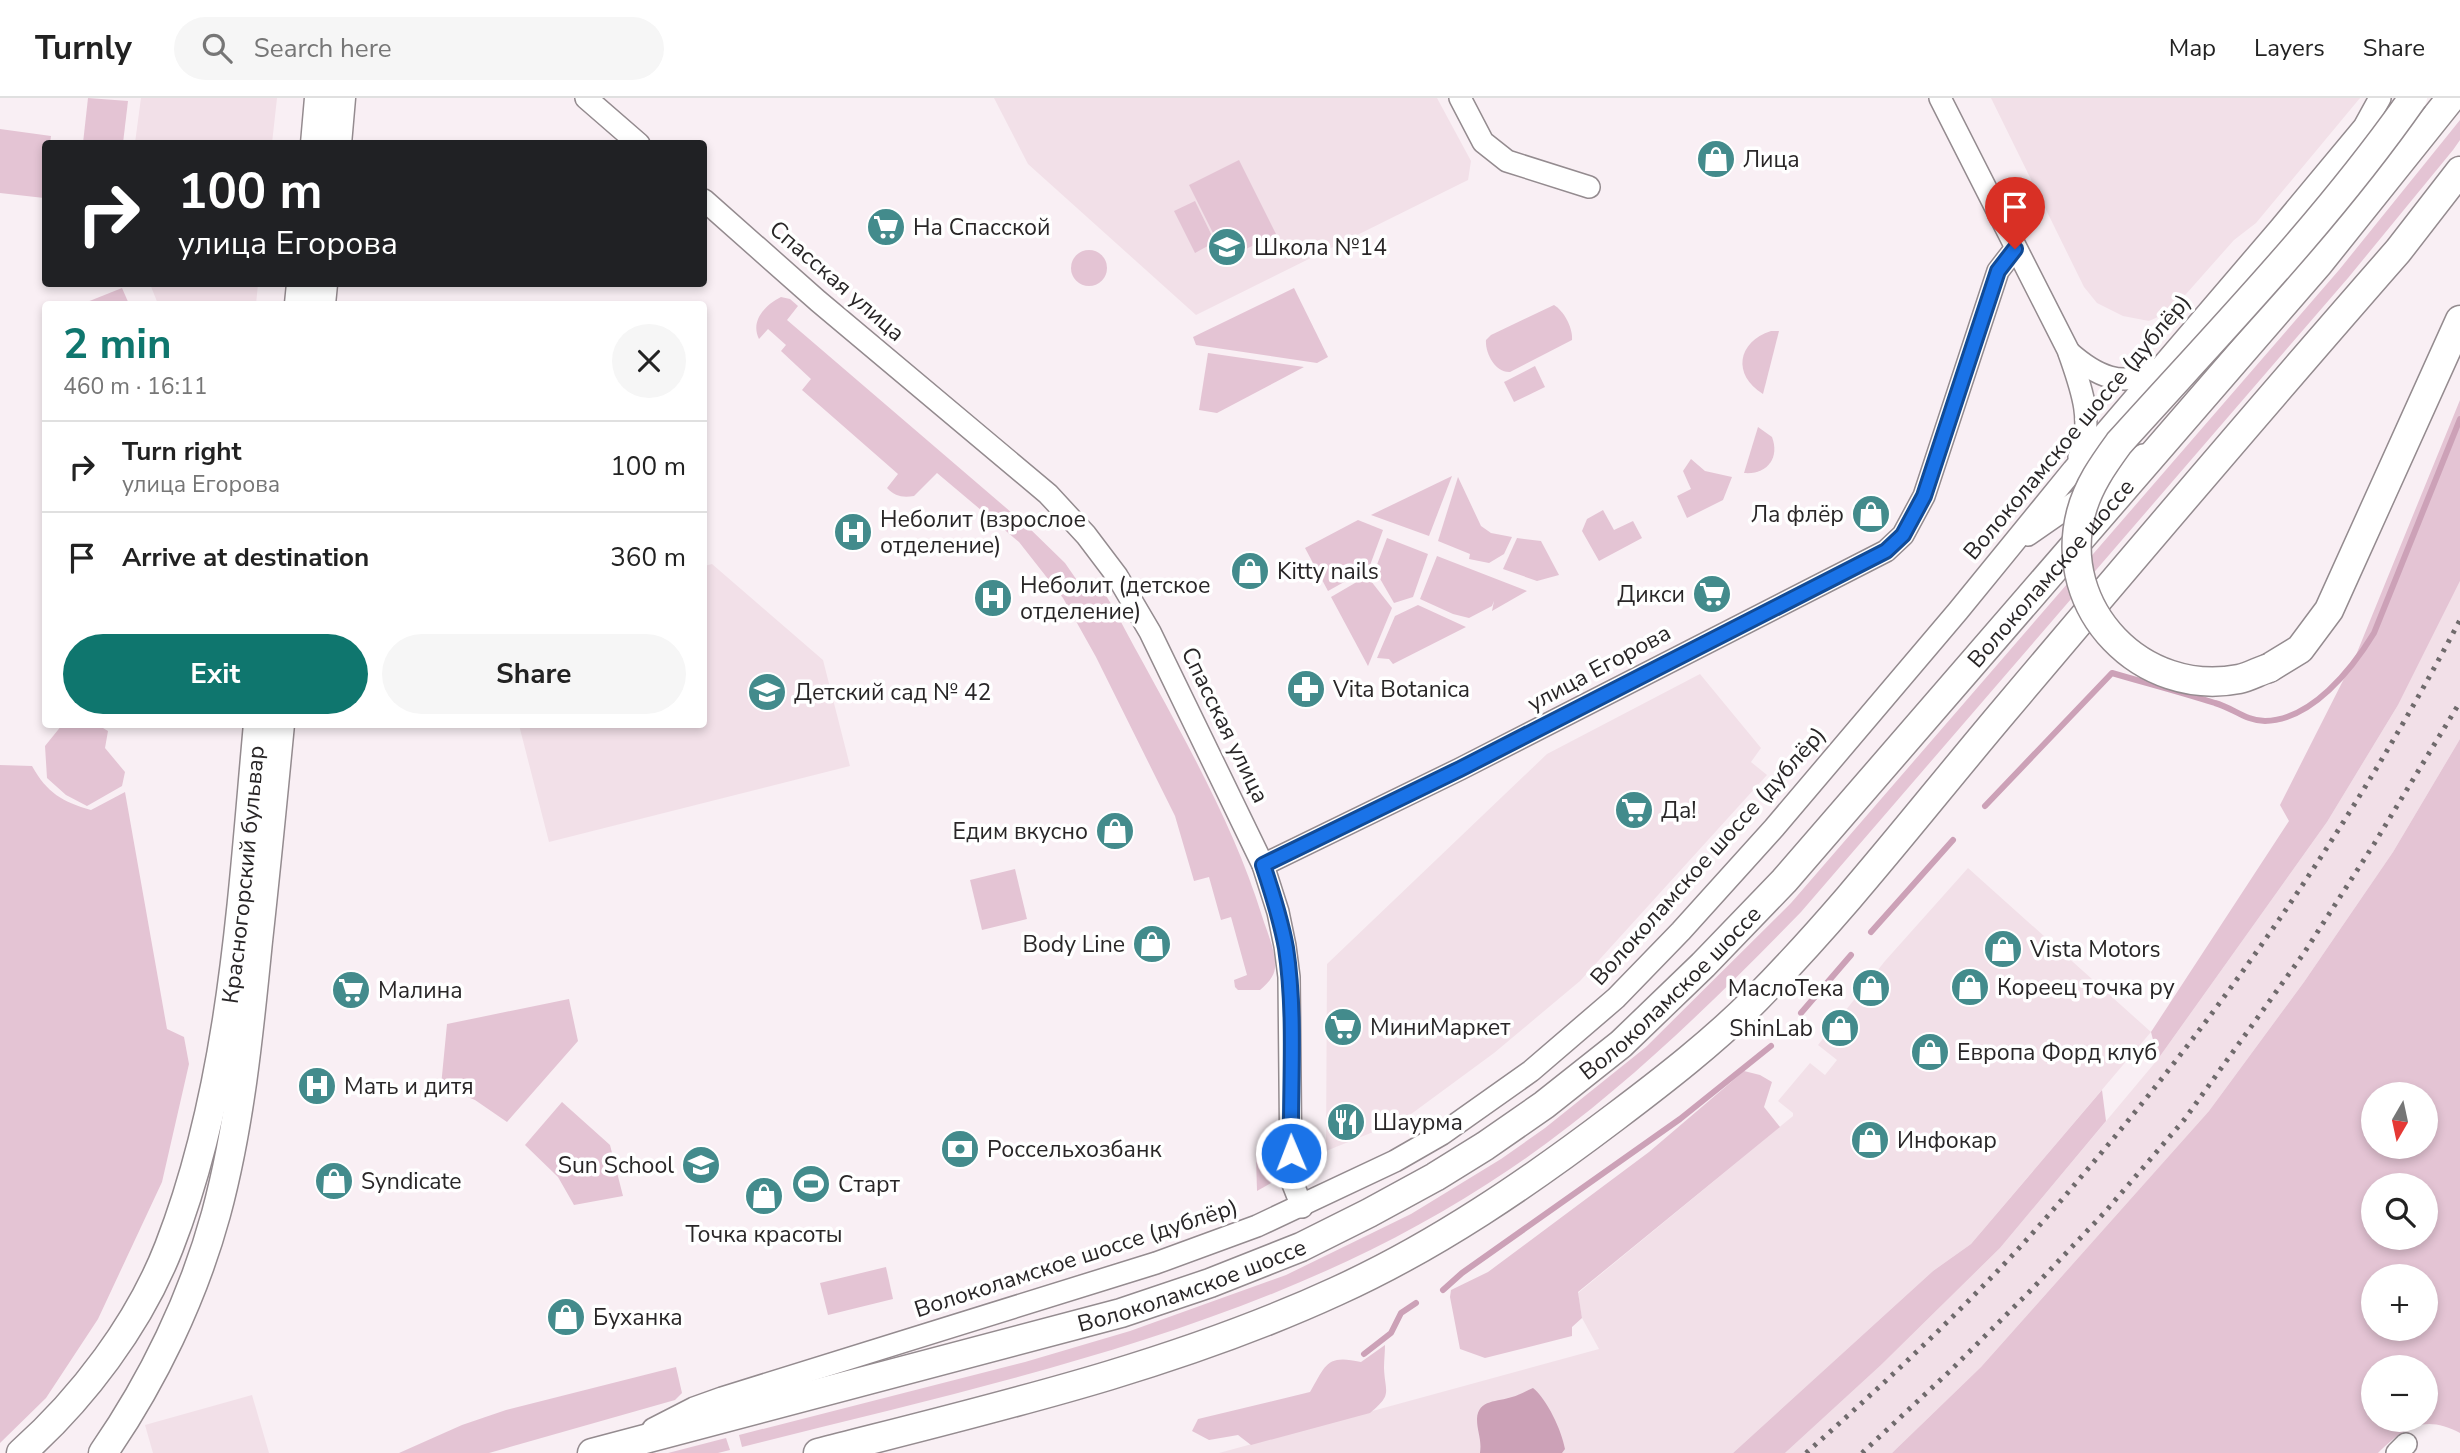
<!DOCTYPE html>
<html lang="en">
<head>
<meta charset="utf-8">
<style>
  body { margin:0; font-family:"Nunito Sans",sans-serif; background:#f6f6f6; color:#222; height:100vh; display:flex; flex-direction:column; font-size:26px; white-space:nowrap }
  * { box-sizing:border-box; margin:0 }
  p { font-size:23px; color:#767676 }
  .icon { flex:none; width:38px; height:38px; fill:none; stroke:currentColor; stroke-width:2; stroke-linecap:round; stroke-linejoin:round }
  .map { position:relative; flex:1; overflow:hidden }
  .side { position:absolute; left:42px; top:203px; width:665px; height:427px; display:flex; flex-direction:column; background:#fff; border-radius:7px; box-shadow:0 4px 10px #0003 }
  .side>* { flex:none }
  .guide { position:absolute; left:42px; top:42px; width:665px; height:147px; border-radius:7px; box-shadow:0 4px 10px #0003; background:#202124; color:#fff; overflow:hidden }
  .needle { width:46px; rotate:189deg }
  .tools { position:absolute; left:2361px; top:984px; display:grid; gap:14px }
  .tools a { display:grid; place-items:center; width:77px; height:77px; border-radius:50%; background:#fff; box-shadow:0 4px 10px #0003; font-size:35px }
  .pin { position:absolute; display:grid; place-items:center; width:60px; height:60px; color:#fff; margin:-72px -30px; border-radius:50% 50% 50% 0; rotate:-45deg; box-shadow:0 0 7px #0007 }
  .pin .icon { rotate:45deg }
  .me { position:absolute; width:77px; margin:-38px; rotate:359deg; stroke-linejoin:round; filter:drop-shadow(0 0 5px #0008) }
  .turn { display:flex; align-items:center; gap:24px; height:147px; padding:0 21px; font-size:32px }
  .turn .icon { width:91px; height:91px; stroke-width:2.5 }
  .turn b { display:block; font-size:49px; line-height:60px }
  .round { display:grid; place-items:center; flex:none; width:74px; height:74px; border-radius:37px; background:#f6f6f6 }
  .summary { display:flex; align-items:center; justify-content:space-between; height:119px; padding:0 21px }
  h1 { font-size:42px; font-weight:700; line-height:52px; color:#0f766e }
  .primary-button { display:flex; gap:14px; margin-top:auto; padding:14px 21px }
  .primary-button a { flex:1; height:80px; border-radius:42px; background:#0f766e; color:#fff; font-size:28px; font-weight:700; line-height:80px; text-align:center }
  .primary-button a+a { background:#f6f6f6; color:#222 }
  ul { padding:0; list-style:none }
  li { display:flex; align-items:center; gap:21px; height:91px; padding:0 21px; border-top:2px solid #e0e0e0 }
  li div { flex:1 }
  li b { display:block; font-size:26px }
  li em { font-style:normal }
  header { display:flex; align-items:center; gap:42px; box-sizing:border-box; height:98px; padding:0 35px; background:#fff; border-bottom:2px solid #e0e0e0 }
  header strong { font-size:33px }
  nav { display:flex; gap:38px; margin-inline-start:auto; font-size:24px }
  .search { width:490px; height:63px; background:#f6f6f6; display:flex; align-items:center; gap:18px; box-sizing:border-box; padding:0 24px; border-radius:38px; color:#767676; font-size:26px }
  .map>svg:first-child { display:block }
  .built { fill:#f2e0e8 }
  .green { fill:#e4c4d4; fill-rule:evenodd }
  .water { fill:#cca1b7 }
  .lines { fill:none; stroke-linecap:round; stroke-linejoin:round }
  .stream { stroke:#cca1b7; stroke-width:6 }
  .minor-casing { stroke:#948b8f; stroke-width:24 }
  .major-casing { stroke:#948b8f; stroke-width:31 }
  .minor { stroke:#fff; stroke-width:21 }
  .major { stroke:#fff; stroke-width:28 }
  .rail { stroke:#6f6a6c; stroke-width:5; stroke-dasharray:3.5 7; stroke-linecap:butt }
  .major-bridge-casing { stroke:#948b8f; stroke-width:31; stroke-linecap:butt }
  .major-bridge { stroke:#fff; stroke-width:28 }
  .route-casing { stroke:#114b97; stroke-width:18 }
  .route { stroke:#1a73e8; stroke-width:12 }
  .labels { text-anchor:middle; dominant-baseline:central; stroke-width:7; stroke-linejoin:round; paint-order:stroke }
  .poi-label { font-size:23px; fill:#292627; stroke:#fff; text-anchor:start }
  .street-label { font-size:23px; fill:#292627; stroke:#fff }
</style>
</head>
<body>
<header>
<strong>Turnly</strong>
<div class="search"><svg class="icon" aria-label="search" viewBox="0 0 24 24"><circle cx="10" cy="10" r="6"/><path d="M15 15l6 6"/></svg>Search here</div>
<nav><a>Map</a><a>Layers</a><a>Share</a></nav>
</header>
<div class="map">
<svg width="2460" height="1355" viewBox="0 0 2460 1355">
  <rect width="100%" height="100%" fill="#f9eff4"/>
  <g class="built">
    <path d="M141,0H277L272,45H135Z"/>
    <path d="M994,0H1437L1471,63L1468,82L1196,217L1028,66Z"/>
    <path d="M1991,0H2360L2256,125L2234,142L2171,213L2149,223L2123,218L2097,205L2084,189Z"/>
    <path d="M150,186H258L256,206H158Z"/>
    <path d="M712,466L823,562L850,668L549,744L519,627L704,626V468Z"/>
    <path d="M2460,483V641L2393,754L2304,884L2209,1013L1981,1269L1892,1355H1785L1881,1267L2000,1150L2158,961L2327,724L2398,607Z"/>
    <path d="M1700,576L1761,650L1751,664L1767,677L1580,883L1494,955L1403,1022L1326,1053L1327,866L1547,656Z"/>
    <path d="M1968,770L2151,934L1971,1146L1933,1173L1733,1355H1219L1599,1251L1582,1220L1578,1195L1793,1018V1015L1778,1003L1810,965L1825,977L1837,962L1818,947L1885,863Z"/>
    <path d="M252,1297L269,1355H153L145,1327Z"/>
  </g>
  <g class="green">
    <path d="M88,0L128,3L123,45H83Z"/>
    <path d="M2460,22V42L2453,52L2348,180L1801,814C1710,907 1618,998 1510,1071C1281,1227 1006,1282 742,1349L739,1337L1025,1264L1130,1233L1286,1177L1411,1116L1501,1061L1545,1030L1646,949L1791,805L2339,172Z"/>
    <path d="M0,31L51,38L50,45L46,46L44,100L0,95Z"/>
    <path d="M1239,62L1276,136L1226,161L1189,87Z"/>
    <path d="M1195,103L1215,144L1195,155L1174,113Z"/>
    <circle cx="1089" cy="170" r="18"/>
    <path d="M122,190L129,206H88L87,204Z"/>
    <path d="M1294,190L1328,259L1317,265L1196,247L1193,239Z"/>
    <path d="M781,199L790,201L798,208L787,222L1026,427L1065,465L1083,491L1097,483L1113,509C1165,608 1229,711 1262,818C1267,834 1276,853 1275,870C1274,879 1267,886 1260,892H1238L1235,889L1234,882L1247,877L1231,819L1221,822L1209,779L1194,783L1175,718L1096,559L1063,500L1019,444L937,375L914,398C902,400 895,398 887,390L898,376L802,292L811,281L781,253L786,247L768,231L759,241C750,223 765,207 781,199Z"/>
    <path d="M1554,207C1564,213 1573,230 1572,242L1510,274C1495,275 1485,255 1486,242L1491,237Z"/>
    <path d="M1771,233H1779L1763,296C1732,277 1737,244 1771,233Z"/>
    <path d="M1208,255L1304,269L1217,315L1199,312Z"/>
    <path d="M1535,268L1545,289L1514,304L1504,284Z"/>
    <path d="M2460,302V483L2398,607L2327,724L2158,961L2151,934L2289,723L2280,707L2356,557Z"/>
    <path d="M1758,329L1772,339C1780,360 1767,377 1744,375Z"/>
    <path d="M1691,361L1705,373L1732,379L1723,402L1687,420L1677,398L1691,391L1683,373Z"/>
    <path d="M1452,378L1429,438L1371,417Z"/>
    <path d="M1458,379L1481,428L1491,435L1512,439L1504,456L1489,465L1469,461L1470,456L1438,443Z"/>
    <path d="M1603,412L1614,432L1633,423L1642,440L1599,463L1582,433L1587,421Z"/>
    <path d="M1358,422L1383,432L1369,470L1328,493L1305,450Z"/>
    <path d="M1387,440L1428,456L1413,499L1394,505L1375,472Z"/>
    <path d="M1517,440L1541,443L1559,477L1537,483L1503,471Z"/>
    <path d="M1437,458L1527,493L1492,513L1494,503L1492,508L1469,520L1453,516L1420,501Z"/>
    <path d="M1367,478L1392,510L1368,568L1331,499Z"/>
    <path d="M1418,507L1466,529L1393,566L1389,561L1377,560L1395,518Z"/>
    <path d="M62,627H98L108,633L105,650L125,674L122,688L87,708L66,697L47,680L45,648Z"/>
    <path d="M2460,641V1335C2425,1316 2404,1329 2378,1355H1892L1981,1269L2209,1013L2304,884L2393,754ZM2373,996H2426V1048H2373ZM2373,1087H2426V1139H2373ZM2373,1178H2426V1230H2373ZM2373,1269H2426V1321H2373Z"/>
    <path d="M0,667L32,668C47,695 63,704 91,712L125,694L167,931L184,939L189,966L162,1084L98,1221L46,1300L0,1345Z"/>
    <path d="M1015,771L1027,821L982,832L970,782Z"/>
    <path d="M569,901L578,943L507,1024L475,1002L441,988L447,926Z"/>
    <path d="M1744,973L1760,977L1772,984L1764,1009L1780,1029L1578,1194L1582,1220L1572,1229V1238L1485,1260L1460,1251L1450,1199L1451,1192L1488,1174L1649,1054Z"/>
    <path d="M2102,992L2106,1023L2000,1150L1881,1267L1785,1355H1733L1933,1173L1971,1146Z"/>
    <path d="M562,1004L610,1047L623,1098L574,1107L558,1079L525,1047Z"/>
    <path d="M1256,1058L1273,1059V1084L1257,1093Z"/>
    <path d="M886,1169L893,1201L828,1217L820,1185Z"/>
    <path d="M1385,1247C1385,1254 1384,1262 1384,1270C1385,1295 1393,1296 1370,1315L1251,1347L1238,1337L1209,1342L1192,1333L1198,1321L1310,1294C1326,1267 1326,1256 1361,1264Z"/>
    <path d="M676,1269L682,1295L675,1302L489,1355H399L462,1327L506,1312Z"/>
    <path d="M726,1340L730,1352L718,1355H668Z"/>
  </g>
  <path class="water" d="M1533,1290C1547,1301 1562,1333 1565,1351L1562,1355H1480C1482,1341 1477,1334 1477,1321C1478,1301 1498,1304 1512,1299C1519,1297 1526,1293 1533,1290Z"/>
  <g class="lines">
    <g class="stream">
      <path d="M1985,708L2112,575C2146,585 2181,594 2215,605C2233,610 2246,623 2265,623C2312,622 2352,571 2374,535L2460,321"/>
      <path d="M1871,834L1953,742"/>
      <path d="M1801,915L1851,857"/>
      <path d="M1443,1192L1462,1175L1680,1021L1771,948"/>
      <path d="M1364,1256L1391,1235L1401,1215L1416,1205"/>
    </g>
    <defs>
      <g id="minor">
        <path d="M586,0L639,46"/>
        <path d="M1460,0L1483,44L1507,63L1589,89"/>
        <path d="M1940,0L2068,252C2080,287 2095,323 2079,359"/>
        <path d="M704,102L818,203L1048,396L1086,437L1117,478L1150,534L1263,767L1278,814L1285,848L1289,879L1291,1081L1302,1109"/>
        <path d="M2069,254C2095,277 2123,292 2156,271"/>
        <path d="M2028,437L2143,357"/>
        <path d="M1263,767L1460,671L1886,453L1903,437L1924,398L1998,173L2015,151"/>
        <path d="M653,1331L694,1310L722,1300L1156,1165L1257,1128L1395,1063L1442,1036L1531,973L1616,900L1681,833L1774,730L1958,513L2073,372L2280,130L2364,29L2380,0"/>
        <path d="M2397,1355L2406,1346"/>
      </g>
      <g id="major">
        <path d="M315,46L319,0"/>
        <path d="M337,46L341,0"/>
        <path d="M299,206L301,186"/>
        <path d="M321,206L323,186"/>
        <path d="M2269,570L2300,551L2329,512L2460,222"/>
        <path id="s1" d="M21,1355C82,1301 139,1226 169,1149C233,985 242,800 258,626"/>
        <path d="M103,1355C153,1283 193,1200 216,1116C240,1027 249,934 258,843C266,771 273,699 280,626"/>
        <path id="s2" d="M592,1355L1121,1215L1210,1185L1301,1149L1369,1115L1435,1079L1485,1048L1544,1007L1621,946L1703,867L1784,783L2319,165L2451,0"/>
        <path d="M818,1355C994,1310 1172,1269 1337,1193C1436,1148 1528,1085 1615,1019C1664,982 1713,944 1756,901C1846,810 1922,710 2004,613C2134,459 2265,305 2398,153L2460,73"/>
      </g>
    </defs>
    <use href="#minor" class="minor-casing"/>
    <use href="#major" class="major-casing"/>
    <use href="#minor" class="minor"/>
    <use href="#major" class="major"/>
    <g class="rail">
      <path d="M1806,1355C1875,1294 1944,1230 2007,1163C2040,1128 2071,1091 2102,1054C2240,890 2360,712 2460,522"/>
      <path d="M1862,1355L1950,1273L2032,1191L2105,1114L2184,1022L2304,855L2374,746L2460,604"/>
    </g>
    <defs>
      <path id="major-bridge" d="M2269,570C2259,573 2249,579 2239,581C2142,600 2056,511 2081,415C2088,388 2103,367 2119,345C2220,233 2327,123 2413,0"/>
    </defs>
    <use href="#major-bridge" class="major-bridge-casing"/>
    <use href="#major-bridge" class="major-bridge"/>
  </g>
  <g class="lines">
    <defs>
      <path id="route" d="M1291,1055C1290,987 1296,917 1286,850C1281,822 1272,794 1263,767L1460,671L1886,453L1903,437L1924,398L1998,173L2015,151"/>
    </defs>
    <use href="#route" class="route-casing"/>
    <use href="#route" class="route"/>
  </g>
  <defs>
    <symbol id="shop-disc" viewBox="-11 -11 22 22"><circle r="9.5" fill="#438b8c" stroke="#fff"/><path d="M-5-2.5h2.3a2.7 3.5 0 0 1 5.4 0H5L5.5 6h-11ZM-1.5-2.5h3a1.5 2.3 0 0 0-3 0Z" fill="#fff"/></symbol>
    <symbol id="supermarket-disc" viewBox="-11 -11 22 22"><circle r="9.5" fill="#438b8c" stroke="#fff"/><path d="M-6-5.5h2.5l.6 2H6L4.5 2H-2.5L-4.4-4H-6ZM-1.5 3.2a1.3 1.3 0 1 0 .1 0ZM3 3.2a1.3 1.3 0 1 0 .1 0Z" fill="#fff"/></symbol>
    <symbol id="school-disc" viewBox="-11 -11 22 22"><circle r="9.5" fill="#438b8c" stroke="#fff"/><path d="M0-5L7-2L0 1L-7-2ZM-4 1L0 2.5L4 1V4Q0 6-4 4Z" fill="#fff"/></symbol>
    <symbol id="hospital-disc" viewBox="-11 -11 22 22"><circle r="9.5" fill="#438b8c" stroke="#fff"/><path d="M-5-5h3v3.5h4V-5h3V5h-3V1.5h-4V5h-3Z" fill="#fff"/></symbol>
    <symbol id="pharmacy-disc" viewBox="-11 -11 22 22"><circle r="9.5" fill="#438b8c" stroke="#fff"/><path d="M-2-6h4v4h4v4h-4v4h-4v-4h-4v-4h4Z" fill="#fff"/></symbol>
    <symbol id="restaurant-disc" viewBox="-11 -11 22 22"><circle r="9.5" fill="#438b8c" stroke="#fff"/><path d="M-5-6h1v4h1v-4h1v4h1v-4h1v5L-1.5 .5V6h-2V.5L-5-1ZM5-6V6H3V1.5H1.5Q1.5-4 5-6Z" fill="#fff"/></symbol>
    <symbol id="bank-disc" viewBox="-11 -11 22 22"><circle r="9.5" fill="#438b8c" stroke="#fff"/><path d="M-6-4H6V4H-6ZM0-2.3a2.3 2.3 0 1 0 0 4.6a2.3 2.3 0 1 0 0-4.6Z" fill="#fff"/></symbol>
    <symbol id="stadium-disc" viewBox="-11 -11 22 22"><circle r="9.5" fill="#438b8c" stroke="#fff"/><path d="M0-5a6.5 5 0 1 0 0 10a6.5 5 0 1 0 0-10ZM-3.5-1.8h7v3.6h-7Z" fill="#fff"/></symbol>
  </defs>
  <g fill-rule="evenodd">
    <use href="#shop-disc" x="1694" y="39" width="44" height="44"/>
    <use href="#supermarket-disc" x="864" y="107" width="44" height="44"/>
    <use href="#school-disc" x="1205" y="127" width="44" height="44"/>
    <use href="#shop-disc" x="1849" y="394" width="44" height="44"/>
    <use href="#hospital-disc" x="831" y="412" width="44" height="44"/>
    <use href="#shop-disc" x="1228" y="451" width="44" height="44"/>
    <use href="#supermarket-disc" x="1690" y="474" width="44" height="44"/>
    <use href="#hospital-disc" x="971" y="478" width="44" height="44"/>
    <use href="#pharmacy-disc" x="1284" y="569" width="44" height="44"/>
    <use href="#school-disc" x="745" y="572" width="44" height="44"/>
    <use href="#supermarket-disc" x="1612" y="690" width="44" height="44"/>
    <use href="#shop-disc" x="1093" y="711" width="44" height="44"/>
    <use href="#shop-disc" x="1130" y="824" width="44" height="44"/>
    <use href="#shop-disc" x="1981" y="829" width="44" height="44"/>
    <use href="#shop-disc" x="1948" y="867" width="44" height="44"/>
    <use href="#shop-disc" x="1849" y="868" width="44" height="44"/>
    <use href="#supermarket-disc" x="329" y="870" width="44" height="44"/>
    <use href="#supermarket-disc" x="1321" y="907" width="44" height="44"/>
    <use href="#shop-disc" x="1818" y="908" width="44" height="44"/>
    <use href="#shop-disc" x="1908" y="932" width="44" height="44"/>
    <use href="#hospital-disc" x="295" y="966" width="44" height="44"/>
    <use href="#restaurant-disc" x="1324" y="1002" width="44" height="44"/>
    <use href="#shop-disc" x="1848" y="1020" width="44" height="44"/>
    <use href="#bank-disc" x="938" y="1029" width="44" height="44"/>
    <use href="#school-disc" x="679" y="1045" width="44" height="44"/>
    <use href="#shop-disc" x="312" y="1061" width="44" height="44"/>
    <use href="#stadium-disc" x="789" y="1064" width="44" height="44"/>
    <use href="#shop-disc" x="742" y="1076" width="44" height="44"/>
    <use href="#shop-disc" x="544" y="1197" width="44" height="44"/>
  </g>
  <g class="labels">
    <g class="poi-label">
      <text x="1743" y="61">Лица</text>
      <text x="913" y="129">На Спасской</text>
      <text x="1254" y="149">Школа №14</text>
      <text x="1844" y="416" text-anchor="end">Ла флёр</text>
      <text x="880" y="421">Неболит (взрослое<tspan x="880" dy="26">отделение)</tspan></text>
      <text x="1277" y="473">Kitty nails</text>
      <text x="1020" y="487">Неболит (детское<tspan x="1020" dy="26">отделение)</tspan></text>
      <text x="1685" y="496" text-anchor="end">Дикси</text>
      <text x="1333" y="591">Vita Botanica</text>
      <text x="794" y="594">Детский сад № 42</text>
      <text x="1661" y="712">Да!</text>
      <text x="1088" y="733" text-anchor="end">Едим вкусно</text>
      <text x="1125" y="846" text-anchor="end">Body Line</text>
      <text x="2030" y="851">Vista Motors</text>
      <text x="1997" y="889">Кореец точка ру</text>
      <text x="1844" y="890" text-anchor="end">МаслоТека</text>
      <text x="378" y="892">Малина</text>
      <text x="1370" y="929">МиниМаркет</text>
      <text x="1813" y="930" text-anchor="end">ShinLab</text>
      <text x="1957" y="954">Европа Форд клуб</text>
      <text x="344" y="988">Мать и дитя</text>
      <text x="1373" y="1024">Шаурма</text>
      <text x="1897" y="1042">Инфокар</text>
      <text x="987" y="1051">Россельхозбанк</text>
      <text x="674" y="1067" text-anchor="end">Sun School</text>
      <text x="361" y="1083">Syndicate</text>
      <text x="838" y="1086">Старт</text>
      <text x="764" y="1136" text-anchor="middle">Точка красоты</text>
      <text x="593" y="1219">Буханка</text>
    </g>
    <g class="street-label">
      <text transform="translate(837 183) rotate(41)">Спасская улица</text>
      <text transform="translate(2077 329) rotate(-50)">Волоколамское шоссе (дублёр)</text>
      <text stroke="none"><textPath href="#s2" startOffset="1757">Волоколамское шоссе</textPath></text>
      <text transform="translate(1599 570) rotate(-28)">улица Егорова</text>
      <text transform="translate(1225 627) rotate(64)">Спасская улица</text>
      <text transform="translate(1708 758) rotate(-48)">Волоколамское шоссе (дублёр)</text>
      <text stroke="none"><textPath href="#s1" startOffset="637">Красногорский бульвар</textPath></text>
      <text stroke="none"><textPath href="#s2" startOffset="1190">Волоколамское шоссе</textPath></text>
      <text transform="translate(1076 1160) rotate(-18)">Волоколамское шоссе (дублёр)</text>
      <text stroke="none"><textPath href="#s2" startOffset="623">Волоколамское шоссе</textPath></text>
    </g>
  </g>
</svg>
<div class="tools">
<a><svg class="needle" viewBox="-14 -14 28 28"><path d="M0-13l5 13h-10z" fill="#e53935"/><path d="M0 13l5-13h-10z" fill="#767676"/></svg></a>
<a><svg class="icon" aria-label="search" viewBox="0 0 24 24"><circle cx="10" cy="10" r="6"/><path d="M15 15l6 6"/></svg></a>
<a>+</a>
<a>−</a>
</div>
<div class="pin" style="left:2015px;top:151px;background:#d93025"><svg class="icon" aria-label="arrive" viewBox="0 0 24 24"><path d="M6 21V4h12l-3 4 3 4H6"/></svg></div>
<svg class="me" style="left:1291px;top:1055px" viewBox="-20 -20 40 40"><circle r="17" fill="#1a73e8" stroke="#fff" stroke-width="3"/><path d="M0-11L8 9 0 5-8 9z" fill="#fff"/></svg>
<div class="guide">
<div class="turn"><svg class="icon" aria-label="right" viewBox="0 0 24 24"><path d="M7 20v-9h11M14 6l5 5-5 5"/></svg><div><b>100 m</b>улица Егорова</div></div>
</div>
<section class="side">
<div class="summary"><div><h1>2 min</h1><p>460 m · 16:11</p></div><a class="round"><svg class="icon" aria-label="close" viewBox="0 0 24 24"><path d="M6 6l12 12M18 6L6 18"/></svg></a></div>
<ul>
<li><svg class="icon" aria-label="right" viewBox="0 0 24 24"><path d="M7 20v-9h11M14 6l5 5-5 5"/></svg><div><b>Turn right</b><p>улица Егорова</p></div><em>100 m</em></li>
<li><svg class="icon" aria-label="arrive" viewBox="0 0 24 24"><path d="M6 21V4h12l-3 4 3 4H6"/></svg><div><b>Arrive at destination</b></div><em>360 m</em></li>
</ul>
<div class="primary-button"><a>Exit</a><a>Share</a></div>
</section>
</div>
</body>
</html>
